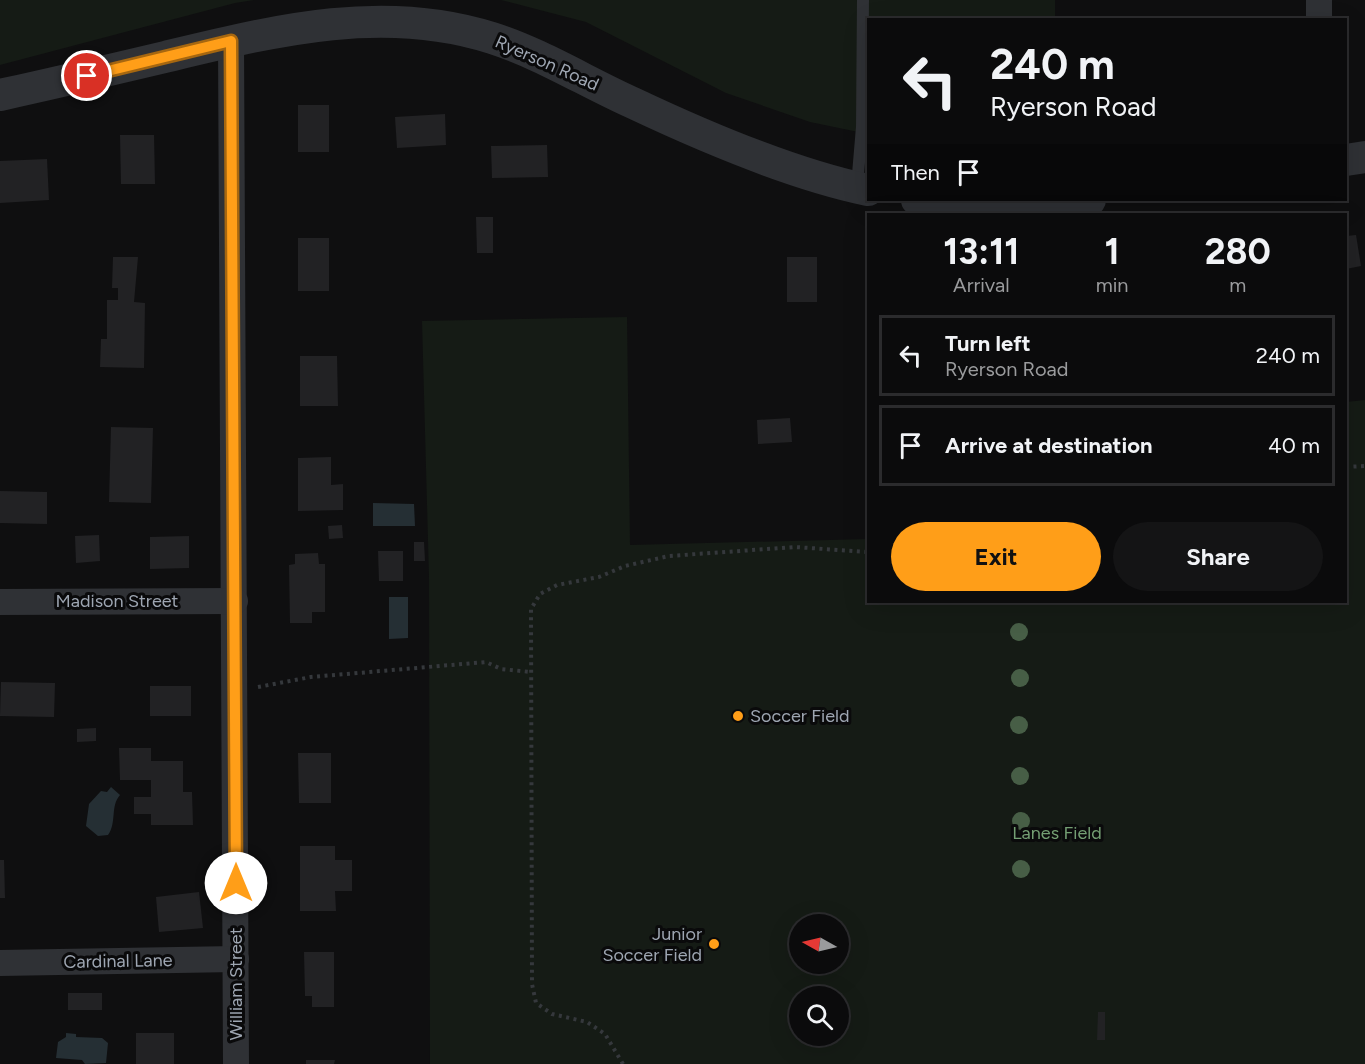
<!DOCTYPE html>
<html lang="en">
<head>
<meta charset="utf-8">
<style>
  body { margin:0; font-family:Figtree,sans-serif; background:#141415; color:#f1f3f6; height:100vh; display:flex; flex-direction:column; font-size:22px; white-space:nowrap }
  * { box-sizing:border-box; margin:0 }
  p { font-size:20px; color:#9a9b9d }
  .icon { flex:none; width:33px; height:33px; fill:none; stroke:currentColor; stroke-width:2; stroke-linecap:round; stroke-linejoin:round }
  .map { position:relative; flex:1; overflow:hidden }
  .side { position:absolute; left:867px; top:213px; width:480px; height:390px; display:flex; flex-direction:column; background:#0b0b0c; border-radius:0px; box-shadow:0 6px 24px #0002,0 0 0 2px #2b2b2d }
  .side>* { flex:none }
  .banner { position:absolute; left:867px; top:18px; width:480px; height:183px; border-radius:0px; box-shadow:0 6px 24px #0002,0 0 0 2px #2b2b2d; background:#0b0b0c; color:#f1f3f6; overflow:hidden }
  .needle { width:39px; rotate:278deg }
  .controls { position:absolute; left:789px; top:914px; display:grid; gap:12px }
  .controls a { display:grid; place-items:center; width:60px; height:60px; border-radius:50%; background:#0b0b0c; box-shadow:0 6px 24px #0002,0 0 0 2px #2b2b2d; font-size:30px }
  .pin { position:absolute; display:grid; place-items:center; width:51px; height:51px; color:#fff; margin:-26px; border:3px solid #fff; border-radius:50%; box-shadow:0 2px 6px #0007 }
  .me { position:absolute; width:66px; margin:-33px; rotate:0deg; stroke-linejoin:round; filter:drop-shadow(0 0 4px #0008) }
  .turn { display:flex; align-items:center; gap:21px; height:126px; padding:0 24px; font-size:27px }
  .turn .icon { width:78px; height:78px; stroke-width:2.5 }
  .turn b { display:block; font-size:42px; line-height:51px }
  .then { display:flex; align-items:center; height:57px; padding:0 24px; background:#0003; gap:12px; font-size:22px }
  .eta { display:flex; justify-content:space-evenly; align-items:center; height:102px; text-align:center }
  .eta b { font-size:36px; font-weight:700; line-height:42px }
  .button { display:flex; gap:12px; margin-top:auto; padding:12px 24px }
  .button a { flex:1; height:69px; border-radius:36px; background:#ff9e18; color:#111; font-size:24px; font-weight:700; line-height:69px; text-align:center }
  .button a+a { background:#141415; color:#f1f3f6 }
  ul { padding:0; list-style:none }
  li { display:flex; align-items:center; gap:18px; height:81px; margin:0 12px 9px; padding:0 12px; border:3px solid #2b2b2d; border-radius:0px }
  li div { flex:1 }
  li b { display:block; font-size:22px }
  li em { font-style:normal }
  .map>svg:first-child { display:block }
  .green { fill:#151b15; fill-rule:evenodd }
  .water { fill:#252f34 }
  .building { fill:#222224 }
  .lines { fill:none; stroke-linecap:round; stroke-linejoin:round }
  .path { stroke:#35383c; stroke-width:4; stroke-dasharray:3 4.5; stroke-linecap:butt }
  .service { stroke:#2f3135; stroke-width:12 }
  .minor { stroke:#2f3135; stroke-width:26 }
  .tertiary { stroke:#2f3135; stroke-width:32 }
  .tree { fill:#475e46 }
  .route-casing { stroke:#a66710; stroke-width:15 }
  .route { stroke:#ff9e18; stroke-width:10 }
  .poi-dot { fill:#ff9e18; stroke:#0a0a0b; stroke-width:2 }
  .labels { text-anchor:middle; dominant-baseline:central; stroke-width:6; stroke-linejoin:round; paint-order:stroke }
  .street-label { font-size:18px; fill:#9ea6b2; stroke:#0a0a0b }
  .poi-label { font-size:18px; fill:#9ea6b2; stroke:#0a0a0b; text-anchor:start }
  .park-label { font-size:18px; fill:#749f73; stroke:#0a0a0b }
</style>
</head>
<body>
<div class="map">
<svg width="1365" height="1064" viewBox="0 0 1365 1064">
  <rect width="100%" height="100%" fill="#0f0f10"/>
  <g class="green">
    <path d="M0,0H254L235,3L0,65Z"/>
    <path d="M501,0H1055V19L868,20V134L810,122L726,93L586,22Z"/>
    <path d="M627,317L630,545L868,539V602H1346V402L1365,400V1064H430L429,577L422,321ZM800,924H838V963H800ZM800,996H838V1035H800Z"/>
  </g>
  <g class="water">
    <path d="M373,503L414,504L415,526H373Z"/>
    <path d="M389,597H408V638L389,639Z"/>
    <path d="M111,787L120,795C110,806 117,823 108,835L98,836L86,826L89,804L101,791L107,792Z"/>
    <path d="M66,1033L76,1034V1037L102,1038L108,1043L106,1063L85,1064L82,1060L56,1058L58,1042L66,1037Z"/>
  </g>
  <g class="building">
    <rect x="298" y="105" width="31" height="47"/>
    <path d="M445,114L446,145L397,148L395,117Z"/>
    <path d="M120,135H154L155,184H121Z"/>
    <path d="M547,145L548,177L492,178L491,146Z"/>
    <path d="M47,159L49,200L0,203V161Z"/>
    <path d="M476,217H493V253H477Z"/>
    <path d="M1356,235L1361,266L1346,269V236Z"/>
    <rect x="298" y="238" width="31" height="53"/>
    <path d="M113,257H138L134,302L145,303L144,368L100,367L101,339H107V300H118V288H112Z"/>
    <rect x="787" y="257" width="30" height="45"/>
    <path d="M300,356H337L338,406H300Z"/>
    <path d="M790,418L792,442L758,444L757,420Z"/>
    <path d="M111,427L153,428L151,503L109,502Z"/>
    <path d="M331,457V485L343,484V510L298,511V458Z"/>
    <path d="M0,491L47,492V524L0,523Z"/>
    <path d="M342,525L343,538L329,539L328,526Z"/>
    <path d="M99,535L100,561L76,563L75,536Z"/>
    <path d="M189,536V568L150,569V537Z"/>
    <path d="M414,542H424L425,561H414Z"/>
    <path d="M378,551H403V581H379Z"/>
    <path d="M318,553L319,564H325V612H312V623H290L289,565L295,564V554Z"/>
    <path d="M1,682L55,683L54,717L0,716Z"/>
    <rect x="150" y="686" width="41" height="30"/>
    <path d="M96,728V741L77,742V729Z"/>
    <path d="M119,748H151V761H183V792H192L193,825H151V814H134V797H151V780H120Z"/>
    <path d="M298,753H331V803H299Z"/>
    <path d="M300,846H335V860H352V891H335L336,911H300Z"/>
    <path d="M0,860H4L5,898H0Z"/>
    <path d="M199,892L203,928L159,932L156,897Z"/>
    <path d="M304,952H334V1007H312V996H305Z"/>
    <rect x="68" y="993" width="34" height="17"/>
    <path d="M1098,1012H1105V1040H1097Z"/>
    <rect x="136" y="1033" width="38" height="31"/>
    <path d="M306,1060H335L334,1064H306Z"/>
  </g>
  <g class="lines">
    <g class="path">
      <path d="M1346,467L1365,466"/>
      <path d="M258,687L311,677L486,662L501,669L531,672"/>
      <path d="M623,1064L605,1034L587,1022L552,1014L536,1003L532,984L531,609L540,594L557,585L599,577L625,566L669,556L795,547L868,552"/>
    </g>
    <path class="service" d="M857,186L862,127L863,0"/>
    <g class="minor">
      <path d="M1319,0V20"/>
      <path d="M231,41L236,1064"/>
      <path d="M0,602L235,601"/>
      <path d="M0,963L236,959"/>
    </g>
    <g class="tertiary">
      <path d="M0,95C55,83 110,70 165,57C273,31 383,3 492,38C542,54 586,82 633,103C705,137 791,174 868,190"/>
      <path d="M1346,160L1365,157"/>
      <path d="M917,200C976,205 1032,208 1090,200"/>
    </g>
  </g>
  <g class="tree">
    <circle cx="1019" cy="632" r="9"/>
    <circle cx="1020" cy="678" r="9"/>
    <circle cx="1019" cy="725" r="9"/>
    <circle cx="1020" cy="776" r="9"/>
    <circle cx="1021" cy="821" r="9"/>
    <circle cx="1021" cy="869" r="9"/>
  </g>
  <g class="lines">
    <defs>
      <path id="route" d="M87,76L231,41L236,883"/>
    </defs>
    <use href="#route" class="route-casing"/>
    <use href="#route" class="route"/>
  </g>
  <g class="poi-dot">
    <circle cx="738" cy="716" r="6"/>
    <circle cx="714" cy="944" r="6"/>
  </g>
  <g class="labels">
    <g class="street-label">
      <text transform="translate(547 63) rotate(24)">Ryerson Road</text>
      <text x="117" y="601">Madison Street</text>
      <text transform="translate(118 961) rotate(-1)">Cardinal Lane</text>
      <text transform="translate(236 984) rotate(-90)">William Street</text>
    </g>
    <g class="poi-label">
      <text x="750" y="716">Soccer Field</text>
      <text x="702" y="934" text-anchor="end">Junior<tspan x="702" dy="21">Soccer Field</tspan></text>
    </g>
    <g class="park-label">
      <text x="1057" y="833">Lanes Field</text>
    </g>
  </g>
</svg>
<div class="controls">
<a><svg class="needle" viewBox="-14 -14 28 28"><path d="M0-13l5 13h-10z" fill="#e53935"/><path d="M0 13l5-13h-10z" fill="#9a9b9d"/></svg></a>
<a><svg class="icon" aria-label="search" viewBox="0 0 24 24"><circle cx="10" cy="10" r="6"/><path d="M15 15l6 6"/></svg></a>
</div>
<div class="pin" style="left:87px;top:76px;background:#d93025"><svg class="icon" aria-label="arrive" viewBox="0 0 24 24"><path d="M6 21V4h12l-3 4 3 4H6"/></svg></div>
<svg class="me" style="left:236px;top:883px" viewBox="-20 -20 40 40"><circle r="19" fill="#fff"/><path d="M0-13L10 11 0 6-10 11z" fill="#ff9e18"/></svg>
<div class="banner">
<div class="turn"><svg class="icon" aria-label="left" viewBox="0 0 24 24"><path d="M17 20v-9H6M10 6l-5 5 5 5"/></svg><div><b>240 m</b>Ryerson Road</div></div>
<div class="then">Then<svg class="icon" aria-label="arrive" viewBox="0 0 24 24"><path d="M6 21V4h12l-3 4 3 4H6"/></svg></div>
</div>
<section class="side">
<div class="eta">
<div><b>13:11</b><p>Arrival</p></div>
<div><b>1</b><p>min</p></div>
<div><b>280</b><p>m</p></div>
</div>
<ul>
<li><svg class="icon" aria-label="left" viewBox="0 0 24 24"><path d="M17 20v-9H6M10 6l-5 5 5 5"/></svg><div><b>Turn left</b><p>Ryerson Road</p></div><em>240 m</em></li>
<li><svg class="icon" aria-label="arrive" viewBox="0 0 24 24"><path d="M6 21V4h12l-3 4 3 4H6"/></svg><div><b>Arrive at destination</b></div><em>40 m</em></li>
</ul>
<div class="button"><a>Exit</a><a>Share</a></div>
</section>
</div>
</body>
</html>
